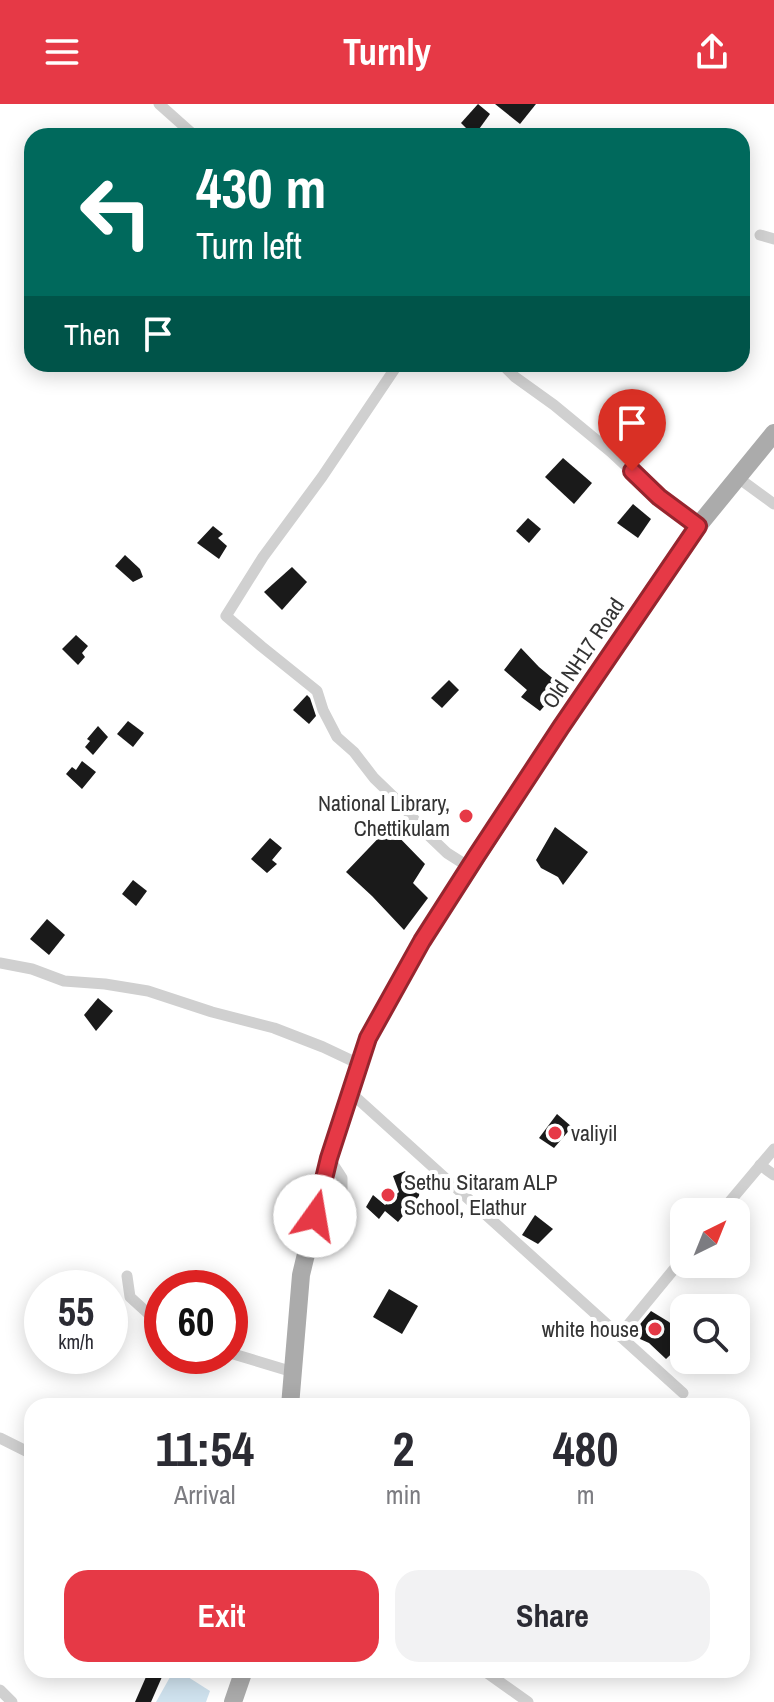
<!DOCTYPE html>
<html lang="en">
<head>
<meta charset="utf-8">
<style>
  body { margin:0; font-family:"Archivo Narrow",sans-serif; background:#f2f2f3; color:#2b2b33; height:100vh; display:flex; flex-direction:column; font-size:30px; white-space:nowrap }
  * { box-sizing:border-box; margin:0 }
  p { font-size:26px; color:#7c7c81 }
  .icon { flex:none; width:44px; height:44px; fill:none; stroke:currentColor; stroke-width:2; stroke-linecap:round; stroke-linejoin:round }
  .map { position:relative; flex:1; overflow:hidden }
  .details { position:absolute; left:24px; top:1294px; width:726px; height:280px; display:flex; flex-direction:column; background:#fff; border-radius:24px; box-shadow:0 4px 20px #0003 }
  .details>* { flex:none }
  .top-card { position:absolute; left:24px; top:24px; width:726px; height:244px; border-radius:24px; box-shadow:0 4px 20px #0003; background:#00695c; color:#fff; overflow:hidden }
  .needle { width:52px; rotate:43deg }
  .controls { position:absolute; left:670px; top:1094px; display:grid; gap:16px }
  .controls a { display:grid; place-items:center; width:80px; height:80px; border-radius:16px; background:#fff; box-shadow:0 4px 20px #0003; font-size:40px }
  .speed { position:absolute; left:24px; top:1166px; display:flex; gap:16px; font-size:40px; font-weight:700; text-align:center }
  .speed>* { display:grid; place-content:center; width:104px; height:104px; border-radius:50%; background:#fff; box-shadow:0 4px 20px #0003; line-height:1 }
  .speed small { font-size:20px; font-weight:400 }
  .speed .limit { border:12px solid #d22; background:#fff; color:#111 }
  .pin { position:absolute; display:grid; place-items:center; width:68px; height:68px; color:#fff; margin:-82px -34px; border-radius:50% 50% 50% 0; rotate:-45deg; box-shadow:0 0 8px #0007 }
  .pin .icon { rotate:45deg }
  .me { position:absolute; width:88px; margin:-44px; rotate:13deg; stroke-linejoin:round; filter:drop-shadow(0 0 6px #0008) }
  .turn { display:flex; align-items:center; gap:28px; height:168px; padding:0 40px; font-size:36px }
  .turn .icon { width:104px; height:104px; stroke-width:2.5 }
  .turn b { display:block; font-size:56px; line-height:68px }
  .then { display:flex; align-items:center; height:76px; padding:0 40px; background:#0003; gap:16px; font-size:30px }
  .eta { display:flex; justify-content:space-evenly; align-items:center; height:136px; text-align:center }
  .eta b { font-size:48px; font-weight:800; line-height:56px }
  .action { display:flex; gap:16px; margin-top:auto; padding:16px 40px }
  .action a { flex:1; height:92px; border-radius:24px; background:#e63946; color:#fff; font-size:32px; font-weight:800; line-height:92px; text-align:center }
  .action a+a { background:#f2f2f3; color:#2b2b33 }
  header { display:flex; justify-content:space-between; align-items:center; height:104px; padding:0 40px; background:#e63946; color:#fff; font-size:36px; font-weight:800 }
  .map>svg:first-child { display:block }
  .water { fill:#cfe2ee }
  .building { fill:#1a1a1a }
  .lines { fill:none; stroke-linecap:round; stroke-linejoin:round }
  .minor { stroke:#d0d0d0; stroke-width:11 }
  .primary { stroke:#ababab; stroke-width:18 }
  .route-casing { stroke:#96252e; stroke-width:20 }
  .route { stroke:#e63946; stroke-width:14 }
  .poi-dot { fill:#e63946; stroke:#fff; stroke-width:3 }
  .labels { text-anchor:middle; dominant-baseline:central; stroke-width:8; stroke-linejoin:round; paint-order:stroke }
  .street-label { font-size:22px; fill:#333; stroke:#fff }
  .poi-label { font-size:22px; fill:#333; stroke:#fff; text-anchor:end }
</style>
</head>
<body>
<header><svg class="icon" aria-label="menu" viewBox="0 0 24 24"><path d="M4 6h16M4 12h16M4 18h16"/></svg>Turnly<svg class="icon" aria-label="share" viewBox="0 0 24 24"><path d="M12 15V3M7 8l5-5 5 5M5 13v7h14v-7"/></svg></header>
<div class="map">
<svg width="774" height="1598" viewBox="0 0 774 1598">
  <rect width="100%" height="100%" fill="#fff"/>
  <path class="water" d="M174,1566H177L210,1587L206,1598H156Z"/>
  <g class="building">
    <path d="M478,0L490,10L474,32L461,19Z"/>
    <path d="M495,0H536L520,20Z"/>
    <path d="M563,354L592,379L574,400L545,373Z"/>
    <path d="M633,400L651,415L638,434L617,419Z"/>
    <path d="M528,414L541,425L529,439L516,427Z"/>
    <path d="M213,422L223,430L218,434L227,442L219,455L197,439Z"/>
    <path d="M125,451L140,465L143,473L133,478L115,462Z"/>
    <path d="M292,463L307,478L282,506L264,488Z"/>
    <path d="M76,531L88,542L82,549L85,553L78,561L62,545Z"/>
    <path d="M521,544L539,563L562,582L540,607L521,593L527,586L504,566Z"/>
    <path d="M449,576L459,586L442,604L431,594Z"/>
    <path d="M307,591L310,594L316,612L309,620L293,606Z"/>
    <path d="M128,617L144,629L133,643L117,630Z"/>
    <path d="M98,622L108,633L93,651L85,643L90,637L87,635Z"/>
    <path d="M82,657L96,668L82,685L66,670L72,663L76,666Z"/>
    <path d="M389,723L425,760L413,779L428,794L404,826L372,792L346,768Z"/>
    <path d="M555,723L588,748L563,781L558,773L541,764L536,756Z"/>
    <path d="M270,734L282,744L272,756L277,760L267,769L251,755Z"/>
    <path d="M133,776L147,787L136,802L122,790Z"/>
    <path d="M47,815L65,831L49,851L30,835Z"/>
    <path d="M98,894L113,907L96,927L84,911Z"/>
    <path d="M557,1010L572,1023L554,1044L539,1034Z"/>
    <path d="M405,1067L409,1076L420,1080L419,1092L398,1118L385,1107L379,1115L366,1103L373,1091L385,1101L399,1088L393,1072Z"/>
    <path d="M535,1111L553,1125L538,1140L522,1131Z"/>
    <path d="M389,1185L418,1202L402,1230L373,1213Z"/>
    <path d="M651,1207L669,1218L684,1233V1238L666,1255L649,1239L631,1231Z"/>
    <path d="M149,1566H165L151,1598H135Z"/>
  </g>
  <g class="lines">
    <g class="minor">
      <path d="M159,0L195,32"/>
      <path d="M760,131L774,135"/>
      <path d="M398,260L322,373L263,453L226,512L261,542L317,587L323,606L337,633L354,648L374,674L403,702L424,727L447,749L469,763"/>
      <path d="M502,260L515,273L554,301L611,348L659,393L698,422"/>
      <path d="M737,373L774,400"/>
      <path d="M0,859L32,865L64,877L105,880L148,887L212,908L274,924L323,943L359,960"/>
      <path d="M350,988L683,1289"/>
      <path d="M329,1054L342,1074V1090L336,1137"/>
      <path d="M760,1061L774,1071"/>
      <path d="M721,1108L774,1045"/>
      <path d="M127,1172L130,1193L162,1222"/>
      <path d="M619,1232L684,1153"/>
      <path d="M230,1249L293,1268"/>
      <path d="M0,1334L32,1350"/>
      <path d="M483,1566L528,1598"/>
      <path d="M0,1586L12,1598"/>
    </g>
    <g class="primary">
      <path d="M290,1302L301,1171L329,1054L368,934L422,837L561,623L698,422L774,329"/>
      <path d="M233,1598L244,1566"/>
    </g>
  </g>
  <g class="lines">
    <defs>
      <path id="route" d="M315,1112L329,1054L368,934L422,837L477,751L561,623L698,422L659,393L632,367"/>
    </defs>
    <use href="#route" class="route-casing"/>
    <use href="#route" class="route"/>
  </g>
  <g class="poi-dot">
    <circle cx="466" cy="712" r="8"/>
    <circle cx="555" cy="1029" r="8"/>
    <circle cx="388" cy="1091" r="8"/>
    <circle cx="655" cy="1225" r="8"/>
  </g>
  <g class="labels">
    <g class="street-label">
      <text transform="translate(583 549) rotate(-56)">Old NH17 Road</text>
    </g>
    <g class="poi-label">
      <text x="450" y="699">National Library,<tspan x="450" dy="25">Chettikulam</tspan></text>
      <text x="571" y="1029" text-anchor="start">valiyil</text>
      <text x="404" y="1078" text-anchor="start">Sethu Sitaram ALP<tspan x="404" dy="25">School, Elathur</tspan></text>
      <text x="639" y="1225">white house</text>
    </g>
  </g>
</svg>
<div class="controls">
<a><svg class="needle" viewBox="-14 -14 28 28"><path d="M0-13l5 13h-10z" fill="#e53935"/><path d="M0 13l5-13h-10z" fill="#7c7c81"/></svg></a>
<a><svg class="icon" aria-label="search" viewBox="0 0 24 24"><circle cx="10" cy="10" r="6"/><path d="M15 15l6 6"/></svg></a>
</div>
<div class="speed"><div>55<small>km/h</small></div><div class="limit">60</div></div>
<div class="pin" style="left:632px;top:367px;background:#d93025"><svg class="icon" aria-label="arrive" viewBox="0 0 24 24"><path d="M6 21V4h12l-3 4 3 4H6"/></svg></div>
<svg class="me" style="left:315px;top:1112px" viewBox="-20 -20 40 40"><circle r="19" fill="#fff"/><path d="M0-13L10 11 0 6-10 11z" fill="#e63946"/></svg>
<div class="top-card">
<div class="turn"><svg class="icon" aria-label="left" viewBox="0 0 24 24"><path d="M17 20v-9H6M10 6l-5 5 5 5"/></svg><div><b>430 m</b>Turn left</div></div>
<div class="then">Then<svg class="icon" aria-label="arrive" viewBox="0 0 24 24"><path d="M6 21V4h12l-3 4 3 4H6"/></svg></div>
</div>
<section class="details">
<div class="eta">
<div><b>11:54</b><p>Arrival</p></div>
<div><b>2</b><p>min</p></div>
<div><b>480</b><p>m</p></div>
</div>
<div class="action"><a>Exit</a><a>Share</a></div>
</section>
</div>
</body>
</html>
